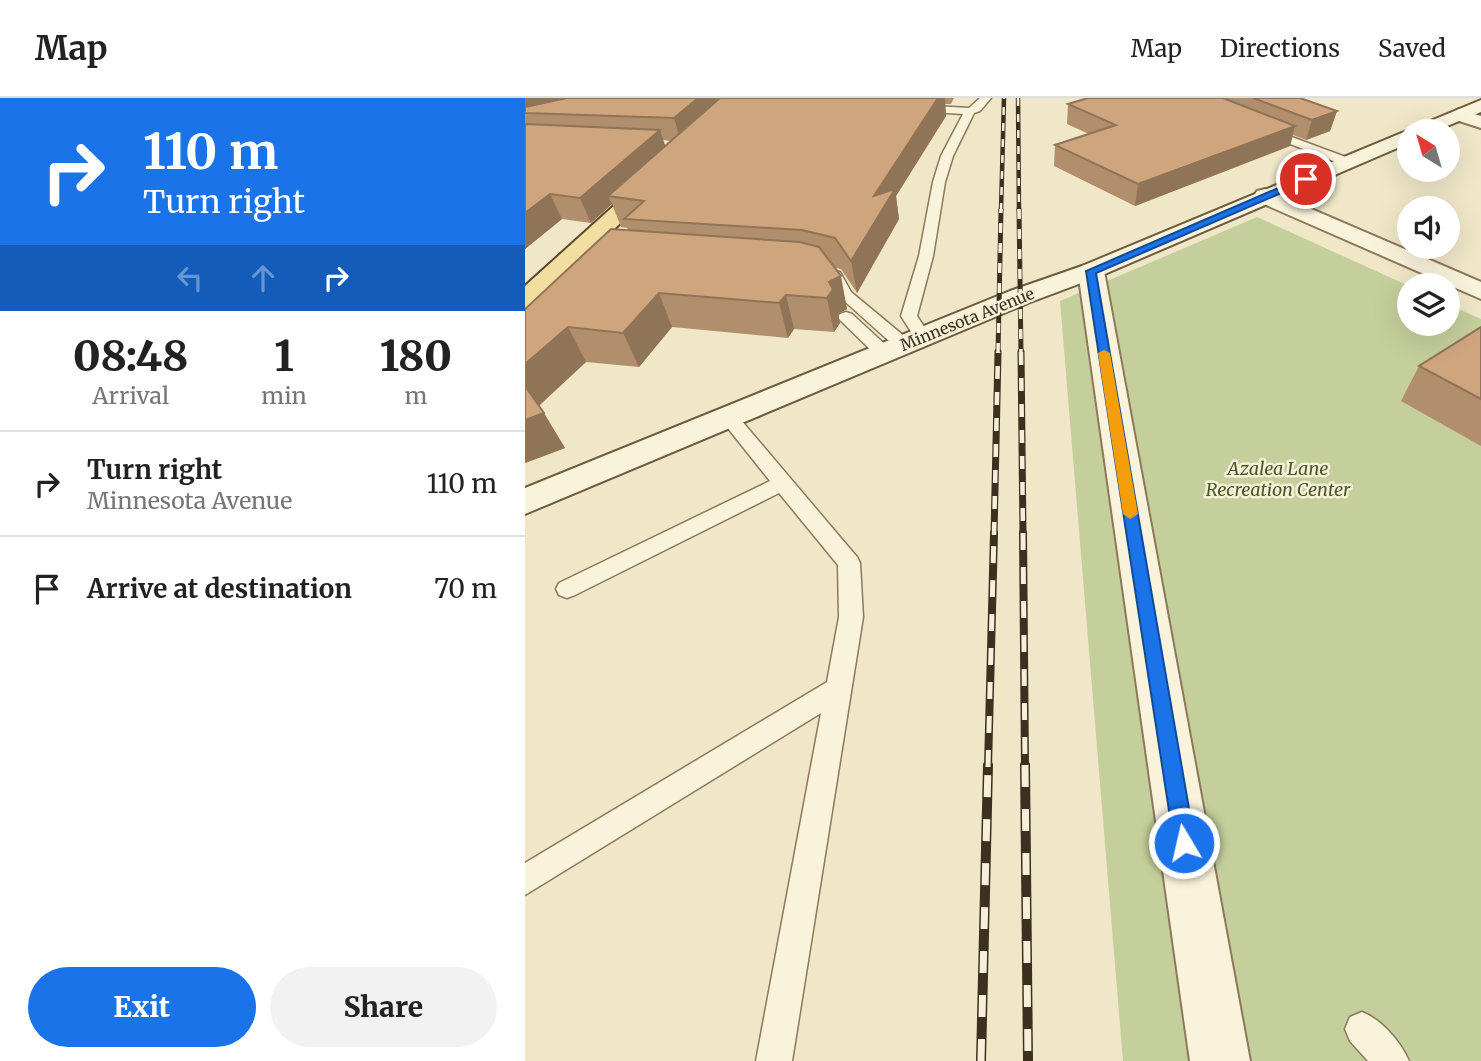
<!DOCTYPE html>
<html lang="en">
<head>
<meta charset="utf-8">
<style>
  body { margin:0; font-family:Merriweather,serif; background:#f2f2f2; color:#222; height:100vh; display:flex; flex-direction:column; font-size:26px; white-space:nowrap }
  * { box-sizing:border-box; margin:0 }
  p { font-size:23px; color:#767676 }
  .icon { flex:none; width:38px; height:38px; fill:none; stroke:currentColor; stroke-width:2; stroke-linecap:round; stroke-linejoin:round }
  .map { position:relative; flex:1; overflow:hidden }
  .panel { display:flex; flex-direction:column; background:#fff; width:525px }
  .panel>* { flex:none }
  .hud { background:#1a73e8; color:#fff; overflow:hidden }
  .needle { width:46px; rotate:323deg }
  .fabs { position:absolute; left:872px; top:21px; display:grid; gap:14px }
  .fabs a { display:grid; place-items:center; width:63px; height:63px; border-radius:50%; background:#fff; box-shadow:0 7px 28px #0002; font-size:35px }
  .pin { position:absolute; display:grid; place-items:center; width:60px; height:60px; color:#fff; margin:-30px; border:4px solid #fff; border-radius:50%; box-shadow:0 2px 7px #0007 }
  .me { position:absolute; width:77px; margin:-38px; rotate:351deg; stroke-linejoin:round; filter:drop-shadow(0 0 5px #0008) }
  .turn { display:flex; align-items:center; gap:24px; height:147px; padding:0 28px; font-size:32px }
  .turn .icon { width:91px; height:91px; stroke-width:2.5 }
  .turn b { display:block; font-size:49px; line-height:60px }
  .lanes { display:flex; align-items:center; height:66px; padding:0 28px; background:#0003; justify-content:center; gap:35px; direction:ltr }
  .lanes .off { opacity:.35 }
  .eta { display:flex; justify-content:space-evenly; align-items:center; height:119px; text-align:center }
  .eta b { font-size:42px; font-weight:800; line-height:49px }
  .action { display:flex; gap:14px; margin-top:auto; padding:14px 28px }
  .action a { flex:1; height:80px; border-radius:42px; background:#1a73e8; color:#fff; font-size:28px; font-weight:800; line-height:80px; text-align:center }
  .action a+a { background:#f2f2f2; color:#222 }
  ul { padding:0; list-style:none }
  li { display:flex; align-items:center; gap:21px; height:105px; padding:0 28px; border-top:2px solid #e0e0e0 }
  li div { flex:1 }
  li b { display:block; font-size:26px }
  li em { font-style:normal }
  header { display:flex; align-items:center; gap:42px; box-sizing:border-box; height:98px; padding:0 35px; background:#fff; border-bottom:2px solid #e0e0e0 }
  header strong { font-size:33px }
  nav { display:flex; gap:38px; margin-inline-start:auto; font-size:24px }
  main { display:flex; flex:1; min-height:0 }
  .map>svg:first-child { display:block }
  .green { fill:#c5cf9b }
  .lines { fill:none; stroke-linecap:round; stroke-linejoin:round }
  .lane-casing { stroke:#8c795c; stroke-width:3 }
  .street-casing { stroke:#8c795c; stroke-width:4 }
  .secondary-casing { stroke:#6e5a3f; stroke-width:4 }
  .primary-casing { stroke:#5a4730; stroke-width:4 }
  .lane { fill:#faf3dc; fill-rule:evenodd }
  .street { fill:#faf3dc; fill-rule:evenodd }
  .secondary { fill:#faf3dc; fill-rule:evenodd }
  .primary { fill:#f2dfa0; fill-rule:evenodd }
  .rail-far4-casing { stroke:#3c3020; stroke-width:4.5 }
  .rail-far3-casing { stroke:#3c3020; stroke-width:5 }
  .rail-far2-casing { stroke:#3c3020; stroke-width:7 }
  .rail-far1-casing { stroke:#3c3020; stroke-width:8 }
  .rail-casing { stroke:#3c3020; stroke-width:10 }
  .rail-far4 { stroke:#f7f0d8; stroke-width:2.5; stroke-dasharray:8; stroke-linecap:butt }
  .rail-far3 { stroke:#f7f0d8; stroke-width:3.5; stroke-dasharray:10; stroke-linecap:butt }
  .rail-far2 { stroke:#f7f0d8; stroke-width:4.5; stroke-dasharray:13; stroke-linecap:butt }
  .rail-far1 { stroke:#f7f0d8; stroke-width:5; stroke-dasharray:17; stroke-linecap:butt }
  .rail { stroke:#f7f0d8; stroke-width:7; stroke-dasharray:22; stroke-linecap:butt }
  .wall { fill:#b18e6c; fill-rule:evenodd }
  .shaded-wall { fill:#907458 }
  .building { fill:#cea57d; stroke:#907458; stroke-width:2 }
  .route { fill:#1a73e8; stroke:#114b97; stroke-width:2 }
  .slow { fill:#f59e0b }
  .labels { text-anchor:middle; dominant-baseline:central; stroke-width:5; stroke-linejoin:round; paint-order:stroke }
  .far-street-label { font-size:16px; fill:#3c3020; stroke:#f7f0d8 }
  .park-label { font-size:18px; font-style:italic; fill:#495926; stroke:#f7f0d8 }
</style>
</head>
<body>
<header>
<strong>Map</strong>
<nav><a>Map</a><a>Directions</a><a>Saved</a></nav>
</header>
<main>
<section class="panel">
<div class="hud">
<div class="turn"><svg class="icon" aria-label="right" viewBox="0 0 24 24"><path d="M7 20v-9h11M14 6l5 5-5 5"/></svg><div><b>110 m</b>Turn right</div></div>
<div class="lanes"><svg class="icon off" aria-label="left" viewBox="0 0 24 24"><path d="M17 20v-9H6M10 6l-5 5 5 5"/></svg><svg class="icon off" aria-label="ahead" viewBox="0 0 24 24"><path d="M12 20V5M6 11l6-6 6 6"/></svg><svg class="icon" aria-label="right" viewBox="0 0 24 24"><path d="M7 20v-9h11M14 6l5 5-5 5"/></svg></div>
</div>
<div class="eta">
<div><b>08:48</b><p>Arrival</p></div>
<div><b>1</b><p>min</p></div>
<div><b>180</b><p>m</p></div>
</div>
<ul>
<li><svg class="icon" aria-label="right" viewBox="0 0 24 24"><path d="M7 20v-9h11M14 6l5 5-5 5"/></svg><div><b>Turn right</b><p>Minnesota Avenue</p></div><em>110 m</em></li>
<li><svg class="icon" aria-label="arrive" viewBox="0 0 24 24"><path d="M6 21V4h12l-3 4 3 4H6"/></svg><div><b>Arrive at destination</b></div><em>70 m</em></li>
</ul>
<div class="action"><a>Exit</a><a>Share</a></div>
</section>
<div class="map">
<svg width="956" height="963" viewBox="0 0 956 963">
  <rect width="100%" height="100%" fill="#f0e7c8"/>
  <path class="green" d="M732,119L884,188V226H922V206L956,221V963H598L535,203Z"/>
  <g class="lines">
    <defs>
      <g id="lane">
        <path d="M455,0H466L455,13L449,15L428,58L420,84L408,158L392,218L406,239L398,244L392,243L376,218L394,158L408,84L416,58L438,16L391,13L386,10L391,7L444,10Z"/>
        <path d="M737,28L826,61L828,64L818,67L733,33V29Z"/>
        <path d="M301,171L315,174L326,194L385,243L387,247L385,251H373L316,200L303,180L294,175Z"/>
        <path d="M321,214L327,216L365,251L367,255L365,259H353L315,222L313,219L315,216Z"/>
        <path d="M203,313L210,315L332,459L335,465L338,519L267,963H231L296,615L0,797V765L302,584L314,519L313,467L254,395L50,497L42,500L34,497L31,491L34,485L245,383L194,319Z"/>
        <path d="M837,914C857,922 875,943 884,963H843L825,943L820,931L825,919Z"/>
      </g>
      <g id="street">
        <path d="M934,11L956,18V30L928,21L925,17Z"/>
        <path d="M740,91L956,184V201L732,103L729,98L732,93Z"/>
        <path d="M566,165L575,168L579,173L725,963H665L553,173L557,168Z"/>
      </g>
      <path id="secondary" d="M956,2V14L910,33H884V45L575,178L503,205L0,416V390L485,193L557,168Z"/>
      <path id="primary" d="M129,76L136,78L140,82L136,86L9,208L0,210V188L122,78Z"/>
    </defs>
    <use href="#lane" class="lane-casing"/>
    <use href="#street" class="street-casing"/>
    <use href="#secondary" class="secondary-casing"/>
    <use href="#primary" class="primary-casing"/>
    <use href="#lane" class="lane"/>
    <use href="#street" class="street"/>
    <use href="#secondary" class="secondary"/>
    <use href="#primary" class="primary"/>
    <defs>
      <g id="rail-far4">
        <path d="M493,0L494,113"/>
        <path d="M476,113L479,0"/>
      </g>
      <g id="rail-far3">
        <path d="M494,111L496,255"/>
        <path d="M473,255L476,111"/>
      </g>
      <g id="rail-far2">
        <path d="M496,254L498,437"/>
        <path d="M469,437L473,254"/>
      </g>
      <g id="rail-far1">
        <path d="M498,435L500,669"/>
        <path d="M463,669L469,435"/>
      </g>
      <g id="rail">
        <path d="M500,667L503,963"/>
        <path d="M456,963L463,667"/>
      </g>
    </defs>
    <use href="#rail-far4" class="rail-far4-casing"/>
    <use href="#rail-far3" class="rail-far3-casing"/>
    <use href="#rail-far2" class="rail-far2-casing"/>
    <use href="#rail-far1" class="rail-far1-casing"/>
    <use href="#rail" class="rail-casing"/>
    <use href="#rail-far4" class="rail-far4"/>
    <use href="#rail-far3" class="rail-far3"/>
    <use href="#rail-far2" class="rail-far2"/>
    <use href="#rail-far1" class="rail-far1"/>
    <use href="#rail" class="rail"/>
  </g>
  <g class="wall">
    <path d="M0,0H429L426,6H420L421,18L371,98L374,121L332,195L316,171L311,170L322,211L313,216L315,225L309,234L269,231L263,240L147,229L114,269L61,264L14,308L40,350L0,365V211L104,133L102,130L96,129L87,106L66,125L37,121L0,151ZM138,42L146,43L140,48Z"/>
    <path d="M563,0H775L812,13L805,33L781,42L768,37L765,48L610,108L529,68L530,47L564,36L542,26L543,6Z"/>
    <path d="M956,229V348L876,303L894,268Z"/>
  </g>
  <g class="shaded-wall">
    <path d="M0,0H79L0,15Z"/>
    <path d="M173,0H205L156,43L149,20Z"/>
    <path d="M413,0H420L421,18L371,98L374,121L332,195L326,163L349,98Z"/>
    <path d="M812,13L805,33L781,42L787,22Z"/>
    <path d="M770,28L765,48L610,108L613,86Z"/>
    <path d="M135,32L143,56L83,98L87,106L66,125L55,100Z"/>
    <path d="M25,96L37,121L0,151V115Z"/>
    <path d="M316,178L322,211L313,216L315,225L309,234L302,200L304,184Z"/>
    <path d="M134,195L147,229L114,269L98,235Z"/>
    <path d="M261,197L269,231L263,240L254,205Z"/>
    <path d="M43,229L61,264L12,309L0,289V266Z"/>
    <path d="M19,315L40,350L0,365V322Z"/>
  </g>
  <g class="building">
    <path d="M42,0H173L149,20L0,15V9Z"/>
    <path d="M195,0H413L349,98L370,91L326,163L310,140L277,132L99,121L119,103L83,98Z"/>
    <path d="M563,0H698L770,28L613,86L530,47L591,27L543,6Z"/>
    <path d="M728,0H775L812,13L787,22Z"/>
    <path d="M0,26L135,32L55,100L25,96L0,115Z"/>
    <path d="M86,131L275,144L294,149L316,178L304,184L308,191L302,200L261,197L254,205L134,195L98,235L43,229L0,266V211Z"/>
    <path d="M956,229V301L894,268Z"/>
    <path d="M0,288L19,315L0,322Z"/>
  </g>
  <path class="route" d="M781,78L784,79V83L571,175L670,745L667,752L659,755L652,752L649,745L561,173Z"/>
  <path class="slow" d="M579,252L585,255L613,416L605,421L598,416L573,255Z"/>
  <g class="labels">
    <g class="far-street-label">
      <text transform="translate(442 221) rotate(-22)">Minnesota Avenue</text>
    </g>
    <g class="park-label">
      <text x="753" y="370">Azalea Lane<tspan x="753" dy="21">Recreation Center</tspan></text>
    </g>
  </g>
</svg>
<div class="fabs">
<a><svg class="needle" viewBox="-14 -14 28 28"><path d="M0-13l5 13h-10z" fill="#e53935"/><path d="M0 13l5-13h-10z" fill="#767676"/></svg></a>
<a><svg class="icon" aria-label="sound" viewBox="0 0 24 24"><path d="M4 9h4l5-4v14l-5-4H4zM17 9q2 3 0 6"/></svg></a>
<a><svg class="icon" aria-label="layers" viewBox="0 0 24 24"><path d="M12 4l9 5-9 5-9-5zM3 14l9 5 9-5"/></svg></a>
</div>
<div class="pin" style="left:781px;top:81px;background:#d93025"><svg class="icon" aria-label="arrive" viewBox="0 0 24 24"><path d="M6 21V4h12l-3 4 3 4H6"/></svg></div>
<svg class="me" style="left:659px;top:745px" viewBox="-20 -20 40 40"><circle r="17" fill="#1a73e8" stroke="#fff" stroke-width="3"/><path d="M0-11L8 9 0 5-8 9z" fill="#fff"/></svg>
</div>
</main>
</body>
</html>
